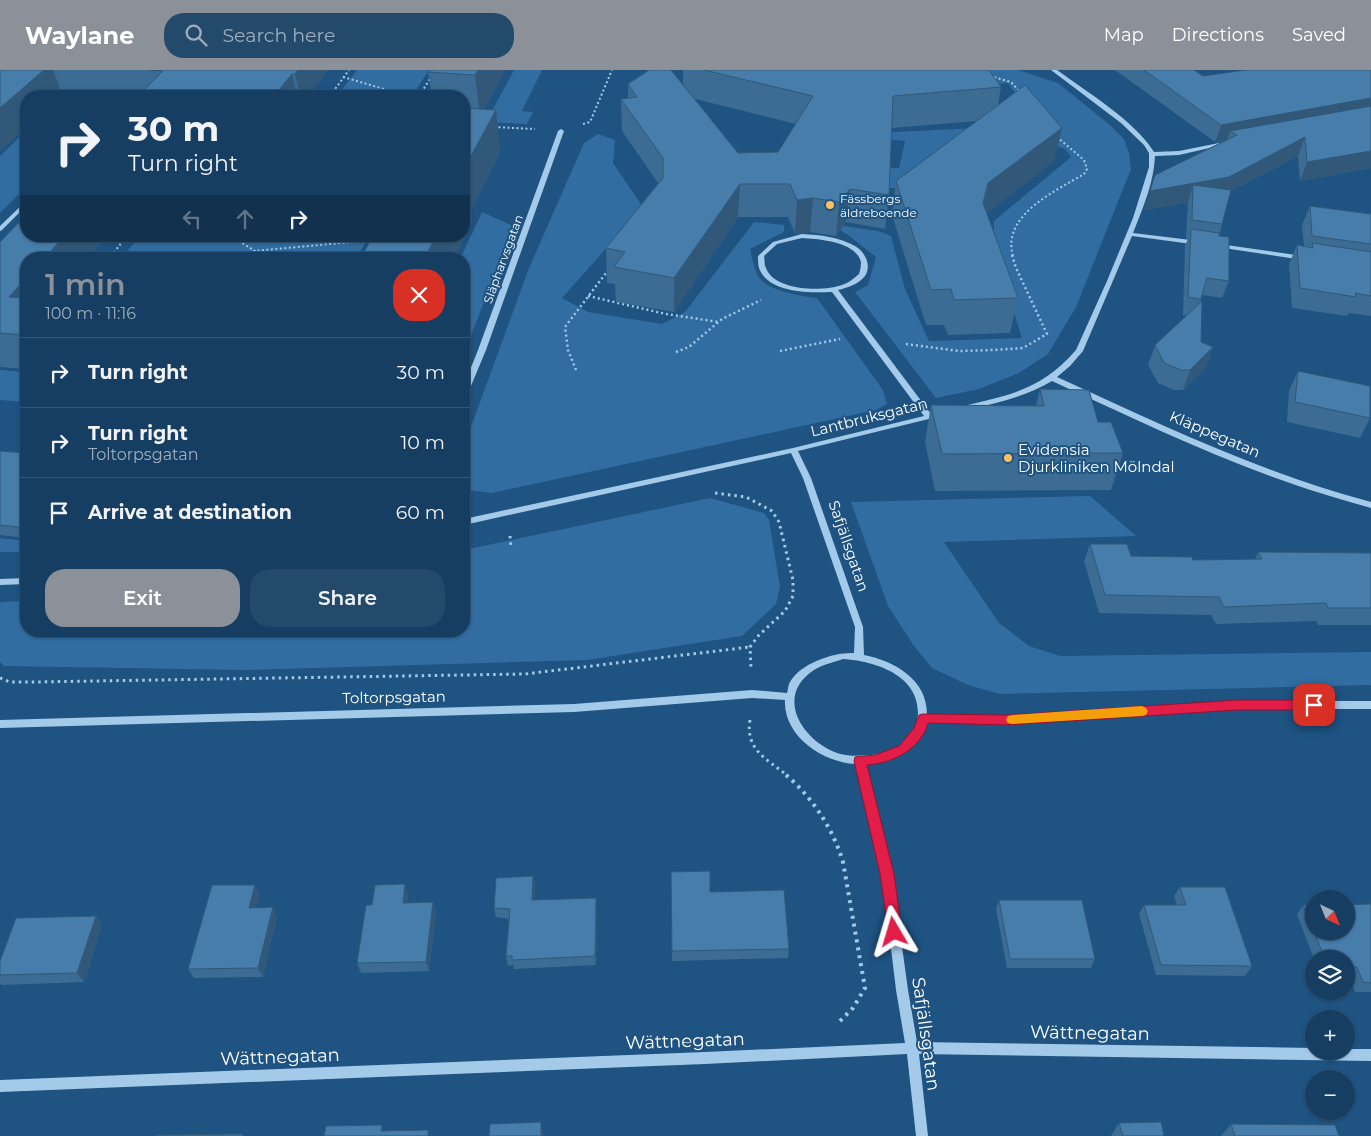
<!DOCTYPE html>
<html lang="en">
<head>
<meta charset="utf-8">
<style>
  body { margin:0; font-family:Montserrat,sans-serif; background:#23496b; color:#f1f3f6; height:100vh; display:flex; flex-direction:column; font-size:19px; white-space:nowrap }
  * { box-sizing:border-box; margin:0 }
  p { font-size:16px; color:#9eaebe }
  .icon { flex:none; width:28px; height:28px; fill:none; stroke:currentColor; stroke-width:2; stroke-linecap:round; stroke-linejoin:round }
  .map { position:relative; flex:1; overflow:hidden }
  .details { position:absolute; left:20px; top:182px; width:450px; height:385px; display:flex; flex-direction:column; background:#163e62; border-radius:20px; box-shadow:0 1px 4px #0004,0 0 0 1px #355777 }
  .details>* { flex:none }
  .guide { position:absolute; left:20px; top:20px; width:450px; height:152px; border-radius:20px; box-shadow:0 1px 4px #0004,0 0 0 1px #355777; background:#163e62; color:#f1f3f6; overflow:hidden }
  .needle { width:32px; rotate:137deg }
  .tools { position:absolute; left:1305px; top:820px; display:grid; gap:10px }
  .tools a { display:grid; place-items:center; width:50px; height:50px; border-radius:50%; background:#163e62; box-shadow:0 1px 4px #0004,0 0 0 1px #355777; font-size:25px }
  .pin { position:absolute; display:grid; place-items:center; width:42px; height:42px; color:#fff; margin:-21px; border-radius:10px; box-shadow:0 2px 8px #0006 }
  .me { position:absolute; width:55px; margin:-28px; rotate:353deg; stroke-linejoin:round; filter:drop-shadow(0 0 4px #0008) }
  .turn { display:flex; align-items:center; gap:18px; height:105px; padding:0 25px; font-size:22px }
  .turn .icon { width:65px; height:65px; stroke-width:2.5 }
  .turn b { display:block; font-size:35px; line-height:42px }
  .lanes { display:flex; align-items:center; height:48px; padding:0 25px; background:#0003; justify-content:center; gap:25px; direction:ltr }
  .lanes .off { opacity:.35 }
  .round { display:grid; place-items:center; flex:none; width:52px; height:52px; border-radius:20px; background:#23496b }
  .head { display:flex; align-items:center; justify-content:space-between; height:85px; padding:0 25px }
  h1 { font-size:30px; font-weight:600; line-height:38px; color:#8c9099 }
  .button { display:flex; gap:10px; margin-top:auto; padding:10px 25px }
  .button a { flex:1; height:58px; border-radius:20px; background:#8c9099; color:#fff; font-size:20px; font-weight:600; line-height:58px; text-align:center }
  .button a+a { background:#23496b; color:#f1f3f6 }
  ul { padding:0; list-style:none }
  li { display:flex; align-items:center; gap:15px; height:70px; padding:0 25px; border-top:1px solid #355777 }
  li div { flex:1 }
  li b { display:block; font-size:19px }
  li em { font-style:normal }
  header { display:flex; align-items:center; gap:30px; box-sizing:border-box; height:70px; padding:0 25px; background:#8c9099; color:#fff }
  header strong { font-size:24px }
  nav { display:flex; gap:28px; margin-inline-start:auto; font-size:18px }
  .search { width:350px; height:45px; background:#23496b; display:flex; align-items:center; gap:12px; box-sizing:border-box; padding:0 18px; border-radius:20px; color:#9eaebe; font-size:19px }
  .map>svg:first-child { display:block }
  .green { fill:#316da1 }
  .lines { fill:none; stroke-linecap:round; stroke-linejoin:round }
  .path-far3 { stroke:#a4cae9; stroke-width:2; stroke-dasharray:2 2.5; stroke-linecap:butt }
  .path-far2 { stroke:#a4cae9; stroke-width:2.5; stroke-dasharray:2 3; stroke-linecap:butt }
  .path-far1 { stroke:#a4cae9; stroke-width:3; stroke-dasharray:2.5 4; stroke-linecap:butt }
  .path { stroke:#a4cae9; stroke-width:4; stroke-dasharray:3 5; stroke-linecap:butt }
  .minor { fill:#a4cae9; fill-rule:evenodd }
  .wall { fill:#3c6c93; fill-rule:evenodd }
  .shaded-wall { fill:#315878 }
  .building { fill:#467dab; stroke:#315878 }
  .route { fill:#e11d48; stroke:#92132f }
  .slow { fill:#f59e0b }
  .poi-dot { fill:#f9bf62; stroke:#1e5382; stroke-width:2 }
  .labels { text-anchor:middle; dominant-baseline:central; stroke-width:4; stroke-linejoin:round; paint-order:stroke }
  .far-poi-label { font-size:12px; fill:#fff; stroke:#1e5382; text-anchor:start }
  .far-street-label { font-size:12px; fill:#fff; stroke:#1e5382 }
  .street-label { font-size:15px; fill:#fff; stroke:#1e5382 }
  .poi-label { font-size:15px; fill:#fff; stroke:#1e5382; text-anchor:start }
  .near-street-label { font-size:18px; fill:#fff; stroke:#1e5382 }
</style>
</head>
<body>
<header>
<strong>Waylane</strong>
<div class="search"><svg class="icon" aria-label="search" viewBox="0 0 24 24"><circle cx="10" cy="10" r="6"/><path d="M15 15l6 6"/></svg>Search here</div>
<nav><a>Map</a><a>Directions</a><a>Saved</a></nav>
</header>
<div class="map">
<svg width="1371" height="1066" viewBox="0 0 1371 1066">
  <rect width="100%" height="100%" fill="#1e5382"/>
  <g class="green">
    <path d="M357,0H429L412,26H337Z"/>
    <path d="M514,0H542L522,41L533,42L527,54L486,52Z"/>
    <path d="M741,0H1018L1058,13L1110,55L1124,69L1129,83L1131,99L1076,237L1048,284L1019,303L979,319L936,328L855,222L868,215L876,187L848,165L830,154L878,161L891,166L905,219L929,271L1022,268L994,180V151L1071,87L1065,79L1007,60L915,118H882L879,98H899L905,71L875,68L874,63L1038,55L1008,13L972,16Z"/>
    <path d="M26,61V117L0,143V86Z"/>
    <path d="M598,64L615,70L613,93L643,137L562,228L588,242L662,254L685,242L754,152L784,155V162L750,179C752,188 754,198 758,206C766,221 801,226 817,228L883,320L887,334L876,340L492,423L468,420L464,416V376L529,198L584,73Z"/>
    <path d="M482,142L513,156L464,284V189H460Z"/>
    <path d="M140,166H369L356,189H120Z"/>
    <path d="M0,300L26,302V332L0,330Z"/>
    <path d="M1090,426L1136,466L944,472L999,553L1029,576L1060,586L1371,582V615L1000,624L968,615L932,598L914,576L888,536L851,432Z"/>
    <path d="M710,428L764,443L769,450L780,517L776,534L742,566L587,590L246,600L4,596L0,592V532L26,531V561H464V480Z"/>
    <path d="M0,468L26,471V482H0Z"/>
  </g>
  <g class="lines">
    <g class="path-far3">
      <path d="M990,6L1011,12L1020,22"/>
      <path d="M343,7L408,26"/>
      <path d="M330,26L349,0"/>
      <path d="M419,26L430,9"/>
      <path d="M583,54L590,52L612,0"/>
      <path d="M494,57L535,59"/>
      <path d="M231,166L263,186"/>
      <path d="M111,186L127,166"/>
      <path d="M231,186L254,181L374,170"/>
      <path d="M1013,186C1001,145 1056,121 1084,104L1087,99L1084,90L1057,67"/>
    </g>
    <g class="path-far2">
      <path d="M261,185L268,189"/>
      <path d="M109,189L112,185"/>
      <path d="M218,189L236,185"/>
      <path d="M588,226L666,244L718,252"/>
      <path d="M906,274L959,281L995,280L1023,278L1047,264L1016,198L1012,185"/>
      <path d="M780,281L840,269"/>
      <path d="M676,282L689,277L722,249L761,230"/>
      <path d="M576,300L568,280L565,257L609,199"/>
    </g>
    <g class="path-far1">
      <path d="M715,423L746,427L772,441L779,452L793,510V526L785,541L759,565L750,577L751,599"/>
      <path d="M510,466L511,478"/>
      <path d="M0,608L10,612H34L525,604L750,577"/>
      <path d="M750,650C745,680 767,689 788,706"/>
    </g>
    <path class="path" d="M786,705C813,728 833,759 843,792L865,918L853,938L837,954"/>
    <g class="minor">
      <path d="M1051,0H1057C1088,23 1134,50 1154,82L1179,81L1224,72L1227,74L1179,85L1155,86C1154,112 1143,138 1133,163L1199,171L1202,173L1199,175L1132,166L1083,281L1070,296L1057,307C1160,354 1261,403 1371,432V438C1343,430 1315,422 1287,412C1206,384 1129,346 1052,311C1026,327 995,333 966,340H963V336C1011,325 1042,319 1076,280L1107,211L1133,148L1149,97V83L1144,75L1121,53Z"/>
      <path d="M561,59L564,61L486,280L468,323L464,325V315L478,280L558,61Z"/>
      <path d="M26,131V136L2,160L0,161V156Z"/>
      <path d="M802,164C820,165 839,167 855,176C865,182 872,195 865,206C859,214 847,218 838,220L931,344L941,342L945,344L941,346L798,381L811,408L863,557L864,585C894,591 927,609 927,644L1008,646L1237,631H1371V639H1237L1008,654L926,652C919,681 893,691 866,694L892,804L908,920L917,972L1314,978V981H1346V979H1371V991L919,984L928,1066H916L907,984L705,994L0,1022V1010L705,982L905,973L896,920L882,804L856,694C823,693 783,666 785,630L752,628L574,642L0,658V650L574,634L752,620L787,623C788,620 788,615 790,612C801,593 834,582 854,583L855,557L803,408L791,383L464,455V449L793,378L924,346L832,222C810,223 768,223 759,198C758,195 758,190 758,186L773,172ZM802,168C819,169 858,172 861,193C861,196 860,201 859,204C854,208 849,213 842,215C823,222 774,221 766,198C764,195 765,190 764,186L777,174ZM843,589C875,591 919,605 918,644C917,658 911,669 900,676C891,682 882,684 871,685C857,686 843,687 830,680C798,664 777,624 814,600C822,595 834,592 843,589Z"/>
      <path d="M1219,174L1303,186L1306,188L1303,190L1217,177V175Z"/>
      <path d="M26,508V514L0,515V509Z"/>
    </g>
  </g>
  <g class="wall">
    <path d="M0,0H328L308,26H91L62,24L60,26H26V57L0,81Z"/>
    <path d="M430,0H505L484,39L496,40L500,82L471,140L472,152L454,189H360L464,166V26H432L428,2Z"/>
    <path d="M683,0H989L1001,17L998,35L1054,91L987,143L1018,228L1010,263L948,265L944,255H926L892,145L896,111L977,51L892,58L889,125L885,159L846,152L836,166L810,162L795,164L788,147H738L674,242L616,232L615,214L607,213L606,178L658,113L622,61L621,29L628,28V14H683ZM695,29L796,54L778,82L738,83Z"/>
    <path d="M1115,0H1194L1203,6L1371,0V98L1300,111L1298,86L1231,121L1219,166L1229,211L1222,228L1202,225L1200,234L1201,272L1213,277L1206,297L1183,320H1174L1158,313L1148,295L1155,275L1187,246L1183,245L1185,175L1188,169L1186,168L1188,132L1144,140L1226,71L1215,72Z"/>
    <path d="M1310,136L1371,144V246L1349,243L1347,246L1292,238L1289,194L1297,175L1304,176L1302,155Z"/>
    <path d="M26,166H107L87,189H26V299L0,297V172Z"/>
    <path d="M1298,301L1370,348L1360,368L1287,352L1289,321Z"/>
    <path d="M1040,319L1098,352L1123,383L1111,420L935,421L925,372L931,335L1036,336Z"/>
    <path d="M0,381L26,383V468L0,465Z"/>
    <path d="M1090,474L1131,486L1193,490L1255,489L1258,482L1371,483V555H1318L1316,551L1216,554L1211,545L1099,543L1084,491Z"/>
    <path d="M671,802L710,822L789,879L788,888L672,891Z"/>
    <path d="M533,806L535,816L534,830L596,828L597,837L596,895L514,899L513,895L508,896L506,886L509,849L496,847L494,838Z"/>
    <path d="M1180,817L1252,896L1245,906L1156,905L1139,844L1144,835H1177L1174,826Z"/>
    <path d="M408,824L407,833L433,832L436,842L429,901L361,903L357,893L372,835Z"/>
    <path d="M260,825L256,837L277,847L263,907L194,908L188,899Z"/>
    <path d="M999,830L1095,889L1091,898H1007L996,839Z"/>
    <path d="M1371,834V922H1355L1349,906H1346V889H1314L1297,844L1303,835Z"/>
    <path d="M96,846L102,855L84,912L2,915L0,913V891Z"/>
    <path d="M1119,1053L1164,1066H1111Z"/>
    <path d="M1231,1054L1339,1066H1221Z"/>
  </g>
  <g class="shaded-wall">
    <path d="M44,0H53L62,24L60,26H26V57L0,81V38Z"/>
    <path d="M298,0H328L308,26H300L295,4Z"/>
    <path d="M478,0H505L480,46L475,5Z"/>
    <path d="M292,4L297,26H274Z"/>
    <path d="M1371,28V43L1230,61L1227,70L1215,72L1221,55Z"/>
    <path d="M496,40L500,82L471,140L472,152L454,189H424L436,166H464V99Z"/>
    <path d="M1062,58L1054,91L982,147L983,133L988,113Z"/>
    <path d="M1305,67L1298,86L1223,125L1193,115L1188,132L1144,140L1150,121Z"/>
    <path d="M1371,81V98L1300,111L1307,92Z"/>
    <path d="M740,114L738,147L674,242V208Z"/>
    <path d="M850,119L846,152L836,166L839,132Z"/>
    <path d="M813,128L810,162L795,164L797,130Z"/>
    <path d="M64,166H107L87,189H44Z"/>
    <path d="M26,208V259L9,227Z"/>
    <path d="M1213,277L1206,297L1183,320L1190,300Z"/>
    <path d="M533,806L535,816L534,840L532,830Z"/>
    <path d="M405,814L408,824L406,843L403,833Z"/>
    <path d="M255,815L260,825L254,847L249,838Z"/>
    <path d="M596,828L597,837L596,895L595,886Z"/>
    <path d="M433,832L436,842L429,901L426,892Z"/>
    <path d="M273,837L277,847L263,907L258,898Z"/>
    <path d="M96,846L102,855L84,912L77,903Z"/>
    <path d="M541,1052L544,1066H541Z"/>
  </g>
  <g class="building">
    <path d="M0,0H44L0,38Z"/>
    <path d="M149,0H298L295,4H292L274,26H138L163,1Z"/>
    <path d="M430,0H478L475,5L428,2Z"/>
    <path d="M649,0H671L738,83L778,82L813,26L704,0H989L1001,17L893,26L889,125L850,119L839,132L813,128L797,130L790,114H740L674,208L614,197L625,182L606,178L663,108V88L621,29L637,27L628,14Z"/>
    <path d="M1144,0H1194L1203,6L1245,0H1371V28L1221,55Z"/>
    <path d="M1025,15L1062,58L988,113L983,133L1018,228L954,230L951,219L931,220L896,111Z"/>
    <path d="M1371,36V81L1307,92L1305,67L1229,107L1150,121L1155,105L1237,65L1230,61Z"/>
    <path d="M464,38L496,40L464,99Z"/>
    <path d="M1193,115L1231,120L1222,154L1192,150Z"/>
    <path d="M1310,136L1371,144V174L1312,166Z"/>
    <path d="M26,145V166H64L44,189H26V208L9,227L26,228V265L0,263V172Z"/>
    <path d="M1191,159L1219,163V166L1229,167V211L1207,208L1201,229L1188,227Z"/>
    <path d="M373,166H436L424,189H360Z"/>
    <path d="M1312,173L1371,182V226L1355,223L1356,227L1300,218L1297,175L1313,178Z"/>
    <path d="M1202,231L1201,272L1213,277L1190,300H1181L1164,293L1155,275Z"/>
    <path d="M1298,301L1370,316V348L1295,332Z"/>
    <path d="M1040,319L1089,320L1098,352H1111L1123,383L942,384L931,335L1044,336Z"/>
    <path d="M0,381L26,383V458L0,455Z"/>
    <path d="M1090,474H1127L1131,486L1192,487L1193,490L1262,489L1258,482L1371,483V538H1328L1326,533L1224,537L1219,527L1105,525Z"/>
    <path d="M710,801V822L784,820L789,879L672,881L671,802Z"/>
    <path d="M533,806L532,830L596,828L595,886L512,890V886H506L510,839L494,838L496,808Z"/>
    <path d="M405,814L403,833L433,832L426,892L357,893L366,835H372L375,815Z"/>
    <path d="M212,815H255L249,838L273,837L258,898L188,899Z"/>
    <path d="M1180,817H1225L1252,896L1161,895L1144,835H1186Z"/>
    <path d="M999,830H1082L1095,889H1010Z"/>
    <path d="M1371,834V913L1363,912L1357,897H1346V889H1325L1314,861H1346V835Z"/>
    <path d="M1303,835H1314V861Z"/>
    <path d="M96,846L77,903L0,905V891L16,848Z"/>
    <path d="M541,1052V1066H489L490,1054Z"/>
    <path d="M1161,1052L1164,1066H1123L1119,1053Z"/>
    <path d="M1231,1054L1335,1055L1339,1066H1235Z"/>
    <path d="M382,1055L381,1061L428,1060V1066H324L326,1056Z"/>
    <path d="M243,1064V1066H156L157,1065Z"/>
  </g>
  <path class="route" d="M1237,630H1314L1318,632L1320,635L1318,639L1314,640H1237L1008,655L928,653C921,679 893,693 867,695L894,804L902,862L900,866L894,868L889,866L880,804L854,691L855,687L875,685L899,676L914,658L919,645L923,644L1008,645Z"/>
  <path class="slow" d="M1142,636L1146,638L1148,641L1146,645L1142,646L1012,654L1008,653L1006,650L1008,646L1012,645Z"/>
  <g class="poi-dot">
    <circle cx="830" cy="135" r="5"/>
    <circle cx="1008" cy="388" r="5"/>
  </g>
  <g class="labels">
    <g class="far-poi-label">
      <text x="840" y="128">Fässbergs<tspan x="840" dy="14">äldreboende</tspan></text>
    </g>
    <g class="far-street-label">
      <text transform="translate(503 189) rotate(-70)">Släpharvsgatan</text>
    </g>
    <g class="street-label">
      <text transform="translate(869 347) rotate(-14)">Lantbruksgatan</text>
      <text transform="translate(1215 364) rotate(23)">Kläppegatan</text>
      <text transform="translate(849 476) rotate(71)">Safjällsgatan</text>
      <text transform="translate(394 627) rotate(-1)">Toltorpsgatan</text>
    </g>
    <g class="poi-label">
      <text x="1018" y="379">Evidensia<tspan x="1018" dy="17">Djurkliniken Mölndal</tspan></text>
    </g>
    <g class="near-street-label">
      <text transform="translate(1090 963) rotate(1)">Wättnegatan</text>
      <text transform="translate(926 964) rotate(82)">Safjällsgatan</text>
      <text transform="translate(685 971) rotate(-2)">Wättnegatan</text>
      <text transform="translate(280 987) rotate(-2)">Wättnegatan</text>
    </g>
  </g>
</svg>
<div class="tools">
<a><svg class="needle" viewBox="-14 -14 28 28"><path d="M0-13l5 13h-10z" fill="#e53935"/><path d="M0 13l5-13h-10z" fill="#9eaebe"/></svg></a>
<a><svg class="icon" aria-label="layers" viewBox="0 0 24 24"><path d="M12 4l9 5-9 5-9-5zM3 14l9 5 9-5"/></svg></a>
<a>+</a>
<a>−</a>
</div>
<div class="pin" style="left:1314px;top:635px;background:#d93025"><svg class="icon" aria-label="arrive" viewBox="0 0 24 24"><path d="M6 21V4h12l-3 4 3 4H6"/></svg></div>
<svg class="me" style="left:894px;top:862px" viewBox="-20 -20 40 40"><path d="M0-17L14 15 0 8-14 15z" fill="#e11d48" stroke="#fff" stroke-width="4"/></svg>
<div class="guide">
<div class="turn"><svg class="icon" aria-label="right" viewBox="0 0 24 24"><path d="M7 20v-9h11M14 6l5 5-5 5"/></svg><div><b>30 m</b>Turn right</div></div>
<div class="lanes"><svg class="icon off" aria-label="left" viewBox="0 0 24 24"><path d="M17 20v-9H6M10 6l-5 5 5 5"/></svg><svg class="icon off" aria-label="ahead" viewBox="0 0 24 24"><path d="M12 20V5M6 11l6-6 6 6"/></svg><svg class="icon" aria-label="right" viewBox="0 0 24 24"><path d="M7 20v-9h11M14 6l5 5-5 5"/></svg></div>
</div>
<section class="details">
<div class="head"><div><h1>1 min</h1><p>100 m · 11:16</p></div><a class="round" style="background:#d93025;color:#fff"><svg class="icon" aria-label="close" viewBox="0 0 24 24"><path d="M6 6l12 12M18 6L6 18"/></svg></a></div>
<ul>
<li><svg class="icon" aria-label="right" viewBox="0 0 24 24"><path d="M7 20v-9h11M14 6l5 5-5 5"/></svg><div><b>Turn right</b></div><em>30 m</em></li>
<li><svg class="icon" aria-label="right" viewBox="0 0 24 24"><path d="M7 20v-9h11M14 6l5 5-5 5"/></svg><div><b>Turn right</b><p>Toltorpsgatan</p></div><em>10 m</em></li>
<li><svg class="icon" aria-label="arrive" viewBox="0 0 24 24"><path d="M6 21V4h12l-3 4 3 4H6"/></svg><div><b>Arrive at destination</b></div><em>60 m</em></li>
</ul>
<div class="button"><a>Exit</a><a>Share</a></div>
</section>
</div>
</body>
</html>
